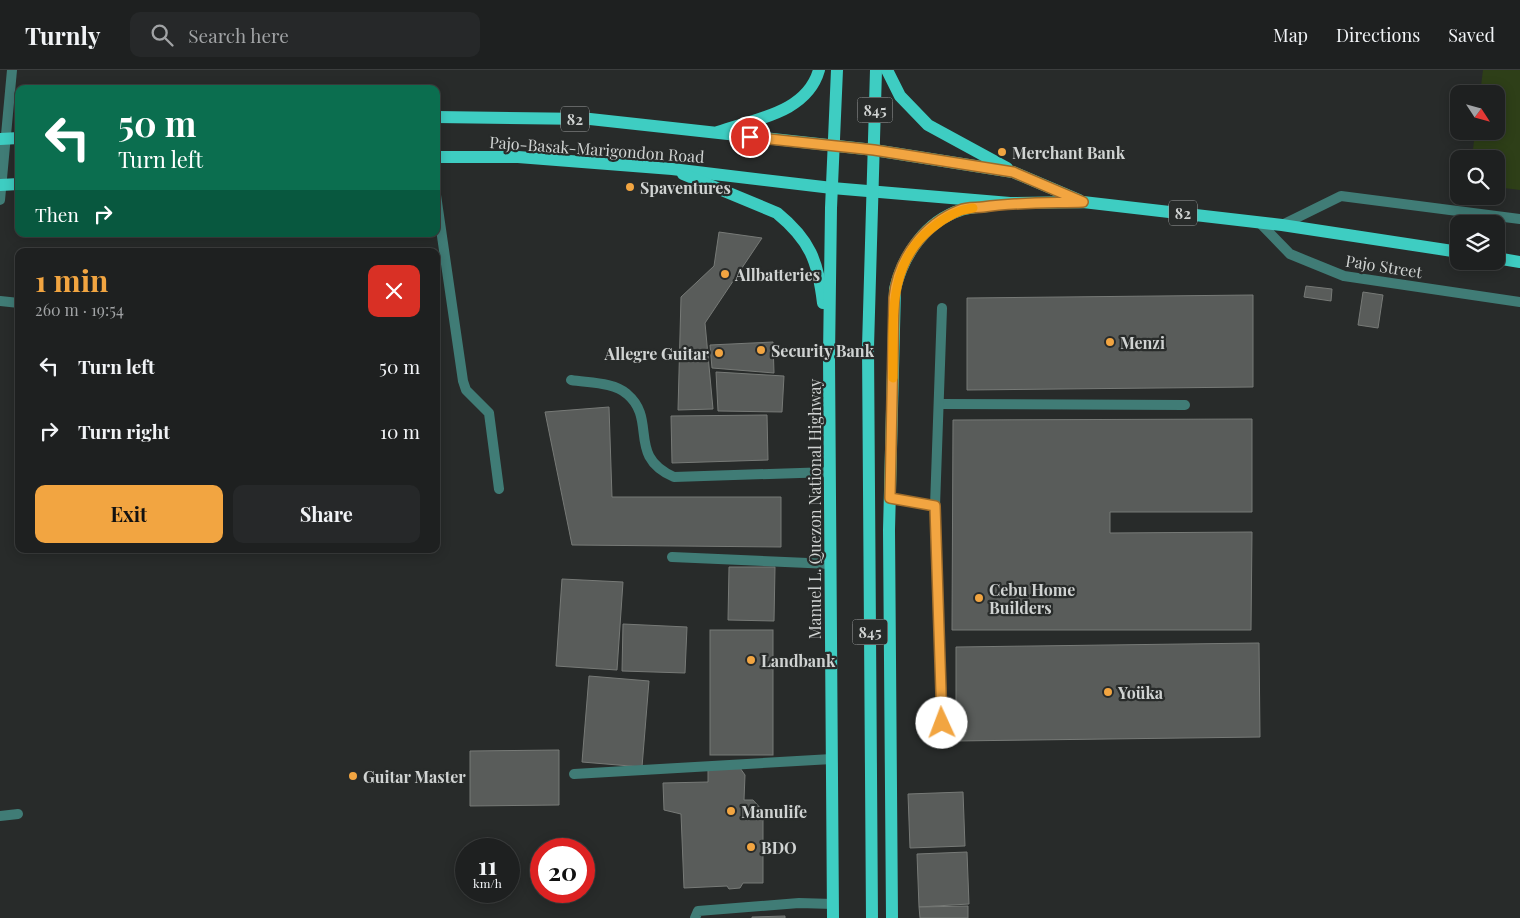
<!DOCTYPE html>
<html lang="en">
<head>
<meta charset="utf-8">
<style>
  body { margin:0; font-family:"Playfair Display",serif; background:#262829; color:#f1f3f6; height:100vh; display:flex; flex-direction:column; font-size:19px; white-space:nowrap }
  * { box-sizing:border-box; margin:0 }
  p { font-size:16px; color:#a1a3a5 }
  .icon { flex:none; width:28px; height:28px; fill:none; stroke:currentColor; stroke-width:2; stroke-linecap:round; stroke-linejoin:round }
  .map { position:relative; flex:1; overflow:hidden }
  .details { position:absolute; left:15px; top:178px; width:425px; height:305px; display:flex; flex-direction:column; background:#1e2020; border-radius:10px; box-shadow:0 2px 12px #0003,0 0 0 1px #3c3e3e }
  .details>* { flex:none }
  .banner { position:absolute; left:15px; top:15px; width:425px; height:152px; border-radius:10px; box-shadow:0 2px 12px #0003,0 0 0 1px #3c3e3e; background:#0b6e4f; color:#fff; overflow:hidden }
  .needle { width:32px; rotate:126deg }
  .buttons { position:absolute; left:1450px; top:15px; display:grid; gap:10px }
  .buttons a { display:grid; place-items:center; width:55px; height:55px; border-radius:10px; background:#1e2020; box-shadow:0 2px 12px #0003,0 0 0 1px #3c3e3e; font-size:25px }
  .speed { position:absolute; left:455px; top:768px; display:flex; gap:10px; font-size:25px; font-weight:700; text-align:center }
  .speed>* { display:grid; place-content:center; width:65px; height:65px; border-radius:50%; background:#1e2020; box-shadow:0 2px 12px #0003,0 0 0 1px #3c3e3e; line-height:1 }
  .speed small { font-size:12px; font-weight:400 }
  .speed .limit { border:8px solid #d22; background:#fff; color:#111 }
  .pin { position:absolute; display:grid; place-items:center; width:42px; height:42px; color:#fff; margin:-21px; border:2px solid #fff; border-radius:50%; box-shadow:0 1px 5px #0007 }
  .me { position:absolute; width:55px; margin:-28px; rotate:358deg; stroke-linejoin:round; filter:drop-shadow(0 0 4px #0008) }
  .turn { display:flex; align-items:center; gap:18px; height:105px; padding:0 20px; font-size:22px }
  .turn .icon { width:65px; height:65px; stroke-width:2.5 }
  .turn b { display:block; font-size:35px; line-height:42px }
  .then { display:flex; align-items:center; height:48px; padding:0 20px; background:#0003; gap:10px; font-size:19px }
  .round { display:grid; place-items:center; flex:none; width:52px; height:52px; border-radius:10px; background:#262829 }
  .head { display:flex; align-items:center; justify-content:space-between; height:85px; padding:0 20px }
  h1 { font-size:30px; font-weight:700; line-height:38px; color:#f2a541 }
  .button { display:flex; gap:10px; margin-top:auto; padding:10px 20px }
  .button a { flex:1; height:58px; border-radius:10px; background:#f2a541; color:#111; font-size:20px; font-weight:700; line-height:58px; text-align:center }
  .button a+a { background:#262829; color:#f1f3f6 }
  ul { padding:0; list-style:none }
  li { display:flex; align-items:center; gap:15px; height:65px; padding:0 20px }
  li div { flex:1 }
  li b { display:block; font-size:19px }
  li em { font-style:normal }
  header { display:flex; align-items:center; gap:30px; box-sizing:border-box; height:70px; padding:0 25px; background:#1e2020; border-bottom:1px solid #3c3e3e }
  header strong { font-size:24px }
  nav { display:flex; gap:28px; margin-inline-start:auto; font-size:18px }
  .search { width:350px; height:45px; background:#262829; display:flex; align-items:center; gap:12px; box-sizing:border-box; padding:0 18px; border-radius:10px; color:#a1a3a5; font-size:19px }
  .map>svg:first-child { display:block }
  .green { fill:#2e3f18 }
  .building { fill:#595c5a; stroke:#777a77 }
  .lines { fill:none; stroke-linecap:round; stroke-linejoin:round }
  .lane { stroke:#407c76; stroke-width:10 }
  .street { stroke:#407c76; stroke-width:10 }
  .primary { stroke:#3ecdc2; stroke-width:12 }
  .route-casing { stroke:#9d6b2a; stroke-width:12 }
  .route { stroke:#f2a541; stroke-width:9 }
  .slow { stroke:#f59e0b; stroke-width:9 }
  .poi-dot { fill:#f2a541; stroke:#282b2a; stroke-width:2 }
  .labels { text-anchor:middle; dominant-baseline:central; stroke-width:4.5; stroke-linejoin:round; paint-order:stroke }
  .shield { fill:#282b2a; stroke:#9ea1a0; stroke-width:1 }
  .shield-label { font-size:15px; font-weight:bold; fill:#d0d3d2 }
  .street-label { font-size:16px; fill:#d0d3d2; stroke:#282b2a }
  .poi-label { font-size:16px; font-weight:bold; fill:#d0d3d2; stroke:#282b2a; text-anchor:start }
</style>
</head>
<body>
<header>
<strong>Turnly</strong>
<div class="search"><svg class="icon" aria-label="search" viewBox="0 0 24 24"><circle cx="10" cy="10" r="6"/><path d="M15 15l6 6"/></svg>Search here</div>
<nav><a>Map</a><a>Directions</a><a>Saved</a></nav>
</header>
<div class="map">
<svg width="1520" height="848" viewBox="0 0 1520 848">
  <rect width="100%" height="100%" fill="#282b2a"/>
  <path class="green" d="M1483,0H1520V120L1496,117V89H1472L1475,61H1496V24H1480Z"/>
  <g class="building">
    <path d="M719,162L762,168L705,253L713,339L678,340L681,227L714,196Z"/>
    <path d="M1306,216L1332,219L1331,231L1304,227Z"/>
    <path d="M1363,222L1383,225L1378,258L1358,255Z"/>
    <path d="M1253,225V317L967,320V228Z"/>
    <path d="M773,272L774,303L712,298L710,275Z"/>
    <path d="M716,302L784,306L782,342L718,341Z"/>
    <path d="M609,337L612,427H781V477L572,475L545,342Z"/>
    <path d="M767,345L768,390L672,393L671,346Z"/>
    <path d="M1252,349V442H1110V463L1252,462L1251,560H952L953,350Z"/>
    <path d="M729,497H775L774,551L728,550Z"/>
    <path d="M562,509L623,512L617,600L556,596Z"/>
    <path d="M623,554L687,557L685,603L622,601Z"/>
    <rect x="710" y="560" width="63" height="125"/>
    <path d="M1259,573L1260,667L956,671V577Z"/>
    <path d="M589,606L649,611L642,697L582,692Z"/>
    <path d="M559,680V735L470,736V681Z"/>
    <path d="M740,698L745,705L744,730H753L763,741V813H743L740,818L729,819L727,816L684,818L681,744L664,740L663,713L708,712V699Z"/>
    <path d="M963,722L965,776L910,778L908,724Z"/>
    <path d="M967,782L969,834L919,837L917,784Z"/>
    <path d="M968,836V848H920L919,837Z"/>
    <path d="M785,846V848H752V847Z"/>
  </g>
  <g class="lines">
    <g class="lane">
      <path d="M571,310C588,313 614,312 627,324C658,350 626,386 674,407L830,402"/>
      <path d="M939,334L1185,335"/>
      <path d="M890,428L935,436"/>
      <path d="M672,487L831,494"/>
      <path d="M942,653L935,436L942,238"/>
      <path d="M574,704L832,689"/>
    </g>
    <g class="street">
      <path d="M436,125L463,311L466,320L489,343L499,419"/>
      <path d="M0,130L12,0"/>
      <path d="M1259,152L1290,184L1344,206L1520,232"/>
      <path d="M1282,155L1341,126L1520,149"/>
      <path d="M0,231L19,233"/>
      <path d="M0,746L18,744"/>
      <path d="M695,848L698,841L799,833L833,834"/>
    </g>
    <g class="primary">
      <path d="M887,0L900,26L928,55L1007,98"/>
      <path d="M436,47L590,49L874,80L1013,102L1079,130"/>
      <path d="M718,62C755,49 807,43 819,0"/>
      <path d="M0,69L19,68"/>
      <path d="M436,87H518L672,99L832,118L1010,133L1083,132L1282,155L1459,182"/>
      <path d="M683,104L777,143C810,170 818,191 823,233"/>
      <path d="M0,115L19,114"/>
      <path d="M1496,188L1520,192"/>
      <path d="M833,848L829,287L831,138L837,0"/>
      <path d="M872,848L868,277L876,0"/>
      <path d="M892,848L889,460L895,219C903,185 926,151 961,140C969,137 980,137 988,136"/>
    </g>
  </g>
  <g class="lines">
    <defs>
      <path id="route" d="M750,67L874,80L1013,102L1083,132C1050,133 1017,132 983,137C976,138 967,137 960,140C924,154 898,189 894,228L890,428L935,436L942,653"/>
    </defs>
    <use href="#route" class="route-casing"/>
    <use href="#route" class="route"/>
    <path class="slow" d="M893,308C894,255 885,195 932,158C944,148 957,140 973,138"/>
  </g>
  <g class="poi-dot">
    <circle cx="1002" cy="82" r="5"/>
    <circle cx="630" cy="117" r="5"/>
    <circle cx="725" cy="204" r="5"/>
    <circle cx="1110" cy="272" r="5"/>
    <circle cx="761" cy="280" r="5"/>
    <circle cx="719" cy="283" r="5"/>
    <circle cx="979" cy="528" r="5"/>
    <circle cx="751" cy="590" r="5"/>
    <circle cx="1108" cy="622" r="5"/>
    <circle cx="353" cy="706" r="5"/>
    <circle cx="731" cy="741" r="5"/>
    <circle cx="751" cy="777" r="5"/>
  </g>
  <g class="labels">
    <g class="shield">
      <rect x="857.5" y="27.5" width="35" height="25" rx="4"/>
      <rect x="561" y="36.5" width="28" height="25" rx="4"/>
      <rect x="1169" y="130.5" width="28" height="25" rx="4"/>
      <rect x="852.5" y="549.5" width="35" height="25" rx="4"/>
    </g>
    <g class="shield-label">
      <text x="875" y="40">845</text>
      <text x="575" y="49">82</text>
      <text x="1183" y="143">82</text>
      <text x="870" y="562">845</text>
    </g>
    <g class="street-label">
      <text transform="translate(597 79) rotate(4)">Pajo-Basak-Marigondon Road</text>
      <text transform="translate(1384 196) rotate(9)">Pajo Street</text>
      <text transform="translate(814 439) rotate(-90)">Manuel L. Quezon National Highway</text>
    </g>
    <g class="poi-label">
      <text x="1012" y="82">Merchant Bank</text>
      <text x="640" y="117">Spaventures</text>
      <text x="735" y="204">Allbatteries</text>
      <text x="1120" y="272">Menzi</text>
      <text x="771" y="280">Security Bank</text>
      <text x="709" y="283" text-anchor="end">Allegre Guitar</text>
      <text x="989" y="519">Cebu Home<tspan x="989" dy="18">Builders</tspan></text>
      <text x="761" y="590">Landbank</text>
      <text x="1118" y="622">Yoüka</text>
      <text x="363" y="706">Guitar Master</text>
      <text x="741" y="741">Manulife</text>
      <text x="761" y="777">BDO</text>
    </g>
  </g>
</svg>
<div class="buttons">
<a><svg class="needle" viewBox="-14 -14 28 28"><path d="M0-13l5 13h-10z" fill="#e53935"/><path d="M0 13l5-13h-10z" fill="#a1a3a5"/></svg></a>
<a><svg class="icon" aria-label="search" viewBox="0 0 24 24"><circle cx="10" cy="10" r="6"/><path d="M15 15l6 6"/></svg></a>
<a><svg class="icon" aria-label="layers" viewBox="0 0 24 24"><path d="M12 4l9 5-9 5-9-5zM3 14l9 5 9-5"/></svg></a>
</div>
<div class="speed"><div>11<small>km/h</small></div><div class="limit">20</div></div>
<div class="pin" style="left:750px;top:67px;background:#d93025"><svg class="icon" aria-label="arrive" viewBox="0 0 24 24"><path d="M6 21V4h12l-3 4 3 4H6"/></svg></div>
<svg class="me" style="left:942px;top:653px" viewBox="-20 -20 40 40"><circle r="19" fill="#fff"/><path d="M0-13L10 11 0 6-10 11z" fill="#f2a541"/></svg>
<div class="banner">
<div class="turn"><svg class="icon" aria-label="left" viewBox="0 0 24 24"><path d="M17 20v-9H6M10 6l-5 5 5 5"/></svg><div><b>50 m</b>Turn left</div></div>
<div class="then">Then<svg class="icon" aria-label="right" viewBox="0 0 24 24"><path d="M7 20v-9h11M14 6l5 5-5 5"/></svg></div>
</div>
<section class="details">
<div class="head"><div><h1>1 min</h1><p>260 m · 19:54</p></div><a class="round" style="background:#d93025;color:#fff"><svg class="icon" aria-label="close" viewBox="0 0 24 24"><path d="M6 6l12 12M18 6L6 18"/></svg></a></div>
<ul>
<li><svg class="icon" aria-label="left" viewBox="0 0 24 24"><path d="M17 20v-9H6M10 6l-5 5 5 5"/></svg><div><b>Turn left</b></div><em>50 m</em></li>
<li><svg class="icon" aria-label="right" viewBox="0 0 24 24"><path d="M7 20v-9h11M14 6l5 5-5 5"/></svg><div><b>Turn right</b></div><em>10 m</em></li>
</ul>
<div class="button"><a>Exit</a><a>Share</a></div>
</section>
</div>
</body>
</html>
